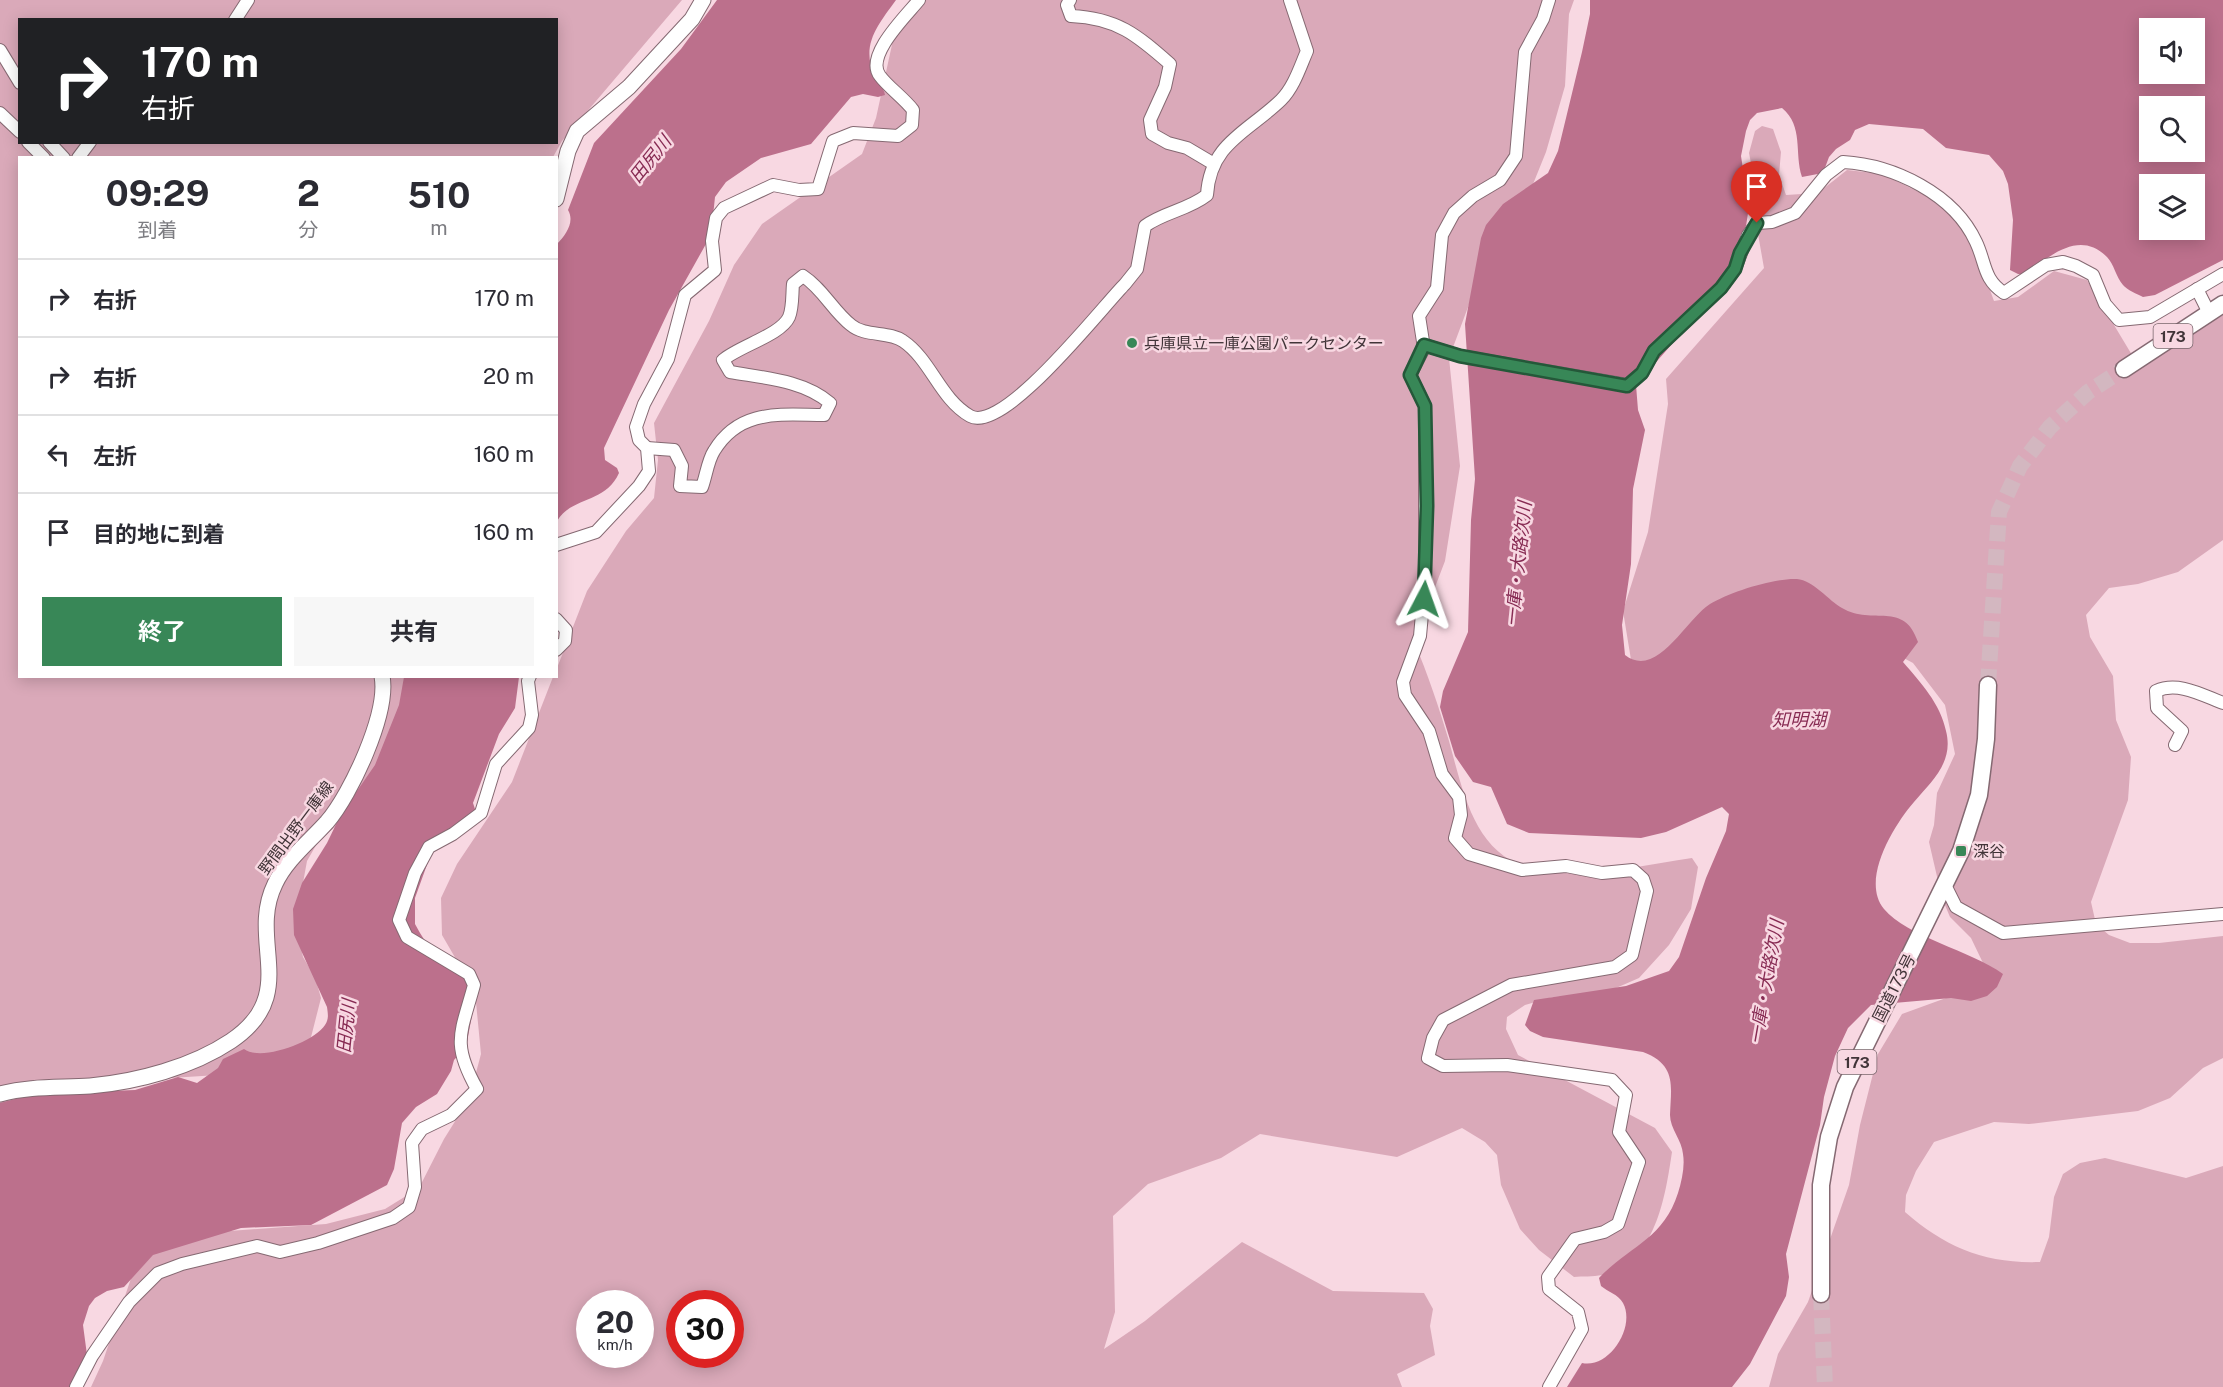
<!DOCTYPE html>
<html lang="ja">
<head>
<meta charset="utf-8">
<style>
  body { margin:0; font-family:"Public Sans","Noto Sans JP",sans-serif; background:#f7f7f7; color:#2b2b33; height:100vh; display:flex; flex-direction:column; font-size:22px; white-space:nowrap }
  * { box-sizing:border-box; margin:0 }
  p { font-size:20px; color:#7c7c81 }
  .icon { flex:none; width:33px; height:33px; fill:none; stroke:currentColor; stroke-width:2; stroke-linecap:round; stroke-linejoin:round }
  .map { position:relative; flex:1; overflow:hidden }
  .side { position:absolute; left:18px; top:156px; width:540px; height:522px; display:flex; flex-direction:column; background:#fff; border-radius:0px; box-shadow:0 3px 15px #0003 }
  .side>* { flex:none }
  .guide { position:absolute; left:18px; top:18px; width:540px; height:126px; border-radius:0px; box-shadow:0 3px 15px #0003; background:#202124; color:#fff; overflow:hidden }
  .tools { position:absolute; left:2139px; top:18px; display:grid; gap:12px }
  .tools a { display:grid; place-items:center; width:66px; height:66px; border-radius:0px; background:#fff; box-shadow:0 3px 15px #0003; font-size:30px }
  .speed { position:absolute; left:576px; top:1290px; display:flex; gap:12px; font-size:30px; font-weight:700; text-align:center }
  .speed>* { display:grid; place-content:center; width:78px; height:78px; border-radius:50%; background:#fff; box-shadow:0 3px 15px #0003; line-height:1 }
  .speed small { font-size:15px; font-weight:400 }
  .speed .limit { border:9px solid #d22; background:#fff; color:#111 }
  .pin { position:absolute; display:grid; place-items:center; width:51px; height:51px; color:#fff; margin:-62px -26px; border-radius:50% 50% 50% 0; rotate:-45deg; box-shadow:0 0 6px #0007 }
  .pin .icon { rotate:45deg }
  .me { position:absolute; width:66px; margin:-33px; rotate:4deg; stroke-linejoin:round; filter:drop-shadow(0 0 4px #0008) }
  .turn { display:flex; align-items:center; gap:21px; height:126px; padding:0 24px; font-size:27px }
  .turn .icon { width:78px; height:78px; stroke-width:2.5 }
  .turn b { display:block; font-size:42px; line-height:51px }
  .eta { display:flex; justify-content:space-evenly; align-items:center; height:102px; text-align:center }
  .eta b { font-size:36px; font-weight:700; line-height:42px }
  .cta { display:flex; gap:12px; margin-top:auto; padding:12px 24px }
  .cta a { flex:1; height:69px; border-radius:0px; background:#388757; color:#fff; font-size:24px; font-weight:700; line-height:69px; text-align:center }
  .cta a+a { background:#f7f7f7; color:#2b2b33 }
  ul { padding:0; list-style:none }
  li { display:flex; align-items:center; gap:18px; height:78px; padding:0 24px; border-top:2px solid #e1e1e2 }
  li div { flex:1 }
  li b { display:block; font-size:22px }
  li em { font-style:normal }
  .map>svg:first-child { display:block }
  .green { fill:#daa9b9; fill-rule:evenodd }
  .water { fill:#bc708c; fill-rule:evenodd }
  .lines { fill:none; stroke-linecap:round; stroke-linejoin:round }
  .highway-tunnel { stroke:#d3b7c0; stroke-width:16; stroke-dasharray:16 8; stroke-linecap:butt }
  .minor-casing { stroke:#856972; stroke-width:14 }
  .major-casing { stroke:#856972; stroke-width:17 }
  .highway-casing { stroke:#856972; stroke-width:19 }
  .minor { stroke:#fff; stroke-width:12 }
  .major { stroke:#fff; stroke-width:15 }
  .highway { stroke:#fff; stroke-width:16 }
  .route-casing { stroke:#245839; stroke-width:15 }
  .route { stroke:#388757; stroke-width:10 }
  .poi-dot { fill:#388757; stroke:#f8d8e2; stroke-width:2 }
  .labels { text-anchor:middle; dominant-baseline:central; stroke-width:5; stroke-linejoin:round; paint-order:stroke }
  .shield { fill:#f8d8e2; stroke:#78656b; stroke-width:1.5 }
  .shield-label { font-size:15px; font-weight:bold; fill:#413438 }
  .poi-label { font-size:16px; fill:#413438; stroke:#f8d8e2; text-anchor:start }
  .street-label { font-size:16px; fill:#413438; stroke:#f8d8e2 }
  .water-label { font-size:18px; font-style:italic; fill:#872b53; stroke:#f8d8e2 }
</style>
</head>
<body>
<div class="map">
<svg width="2223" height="1387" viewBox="0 0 2223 1387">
  <rect width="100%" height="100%" fill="#f8d8e2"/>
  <g class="green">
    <path d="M0,0H682L562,141L553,157L20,158V676H407L388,755L340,823L319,840L307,861L296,921L303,957L315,977L321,998L308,1049L249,1073L124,1081L66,1099L0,1174ZM20,20H556V142H20Z"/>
    <path d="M915,0H1574L1569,14L1565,86L1546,152L1527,199L1489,251L1449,358L1460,466L1445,561L1414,642C1428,674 1439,708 1449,741C1467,807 1479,871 1561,873C1604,875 1650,864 1692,858L1698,867L1691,909L1669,945L1639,978L1600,995L1553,997L1525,1005L1507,1017L1506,1029L1518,1055L1655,1128L1672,1152C1665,1198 1656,1262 1602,1275C1593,1277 1582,1276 1574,1277L1539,1250L1520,1229L1501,1185L1497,1155L1485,1142L1462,1128L1397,1157L1260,1134L1221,1158L1148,1184L1113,1216L1115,1312L1104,1349L1145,1321L1242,1242L1333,1291L1424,1293L1433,1309L1430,1326L1435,1355L1397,1374L1402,1387H91L103,1361L143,1243L216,1232L326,1224L385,1209L419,1188L444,1139L469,1099L481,1054L475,992L442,935L441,898L457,864L512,782L553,677L556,676L557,668L587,591L626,531L654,498L658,460L654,423L709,321L734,265L762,224L862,154L876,118L893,40ZM590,1304H640V1354H590ZM680,1304H730V1354H680Z"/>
    <path d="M1762,126L1773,129L1781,152L1779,175L1786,195L1818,193L1847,170L1882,174L1929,197L1959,223L1979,260L1994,301L2018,297L2054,271L2087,280L2138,365L2223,315V540L2178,572L2138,584L2109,588L2086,615L2090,637L2113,676L2116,720L2131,757L2128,800L2091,902L2096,924L2109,935L2130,943H2159L2223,936V1058L2203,1068L2170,1098L2138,1111L2029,1124L1994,1122L1934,1142L1916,1171L1906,1195L1905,1212C1945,1247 1985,1264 2040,1262L2049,1237L2054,1197L2063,1174L2080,1163L2105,1158L2186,1178L2223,1166V1387H1769L1778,1354L1808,1302L1849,1185L1860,1125L1878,1054L1902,1014L1968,990L1983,963L1971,938L1950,917L1942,898L1929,842L1934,825L1937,793L1955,754L1945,705L1913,663L1868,639L1634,678L1623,611L1648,532L1668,404L1666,379L1764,268L1758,234L1757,194L1749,153L1755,131Z"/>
  </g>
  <g class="water">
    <path d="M717,0H896C878,25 861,44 874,75C877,83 884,87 885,95L878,97L863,94L851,97L811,144L761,158L726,182L715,197L711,235L669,310L604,448L605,460L617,468L619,473C605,504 572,496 557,521V244C566,235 575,222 568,210L594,143L681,49Z"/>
    <path d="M1590,0H2223V260L2155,295L2143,297C2137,294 2127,290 2123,285C2116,277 2114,264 2107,257C2079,229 2049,257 2025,274H2018L2010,270L2013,220L2008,184L2003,171L1989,155L1946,148L1923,129L1869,124L1855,130L1850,140L1836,149L1829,157L1823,173L1802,177C1794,153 1804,126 1782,108L1757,113L1750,120L1746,131L1741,156L1749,207L1746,226L1740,236L1737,270L1636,385L1638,410L1645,430L1633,489L1631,564L1622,625L1625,655C1657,680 1686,619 1710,604C1730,592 1774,578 1797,579C1813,580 1829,601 1842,608C1873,626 1904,600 1918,642L1903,662C1921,683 1940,703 1946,731C1954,762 1932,781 1914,802C1894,825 1860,880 1884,909C1907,937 1970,950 2003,974L1997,987L1987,996L1971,1001L1951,998L1871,1005L1848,1028L1835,1056L1824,1097L1820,1125L1786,1254L1789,1277L1786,1296L1750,1364L1732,1387H1567L1582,1363C1609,1369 1636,1327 1623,1303C1618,1294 1608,1292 1601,1286L1599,1278C1629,1246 1663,1240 1678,1193C1682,1180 1685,1166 1683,1154C1682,1140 1670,1129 1670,1115C1671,1086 1677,1065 1643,1052L1543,1037L1530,1031L1525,1025L1534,1000L1626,986L1669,971L1679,957L1706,878L1726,831L1729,814L1722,807L1666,832L1641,838L1529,833L1507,824L1491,787L1473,782L1455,756L1440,707L1443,691L1468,632L1471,520L1475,479L1465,324L1481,238L1486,225L1503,204L1548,173L1558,151L1582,52L1590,14ZM2150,28H2194V74H2150ZM2150,106H2194V152H2150ZM2150,184H2194V230H2150Z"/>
    <path d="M404,677H519L515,708L499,734L473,803L477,815L433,848L415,898V924L420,933L427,944L477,989L466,1047L454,1060L451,1071L437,1094L416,1107L402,1123L394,1169L387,1185L311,1225L241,1228L153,1255L124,1287L107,1291L95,1298L89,1306L83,1325L87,1355L71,1387H0V1103L34,1094L135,1090L178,1077L197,1083L218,1068L223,1059L244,1049C261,1062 314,1042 325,1025C329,1019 328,1014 327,1007L294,935L293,909L302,883L327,843L341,814L375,765L399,705Z"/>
  </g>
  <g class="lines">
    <g class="highway-tunnel">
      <path d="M1988,685L1999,512L2020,466L2050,427L2088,392L2124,369"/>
      <path d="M1821,1294L1825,1387"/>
    </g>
    <defs>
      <g id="minor">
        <path d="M1070,0L1067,5L1071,16C1117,18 1137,35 1170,64L1165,87L1150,120L1152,134L1168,143L1187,148L1214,164"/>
        <path d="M235,20L248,0"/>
        <path d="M0,50L20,83"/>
        <path d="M0,113L20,132"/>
        <path d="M28,142L44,158"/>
        <path d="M49,142L64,158"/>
        <path d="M78,158L90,142"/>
        <path d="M2197,289L2209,313"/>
        <path d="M1424,345L1460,356L1627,385L1642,373L1654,351L1721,288L1735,269L1748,235L1757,223L1772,222L1795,213L1826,175L1843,162C1894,165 1954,194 1976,242C1986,263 1983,279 2004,293L2046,265L2063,262L2076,266L2093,275L2105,304L2119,320L2150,317L2223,274"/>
        <path d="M647,448L674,450L682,466L680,486L702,487C706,476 708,460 714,451C740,408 781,415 824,415L830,403C803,380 764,378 730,372L723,360C739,346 781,335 789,317C793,308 792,294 793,284L803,276C823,289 833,311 851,325C865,337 889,331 903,341C931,360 940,399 970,416C1003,435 1102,307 1125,284L1137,269L1145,226C1164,212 1188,210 1207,195C1210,143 1248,132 1281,100C1294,87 1300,67 1307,51L1290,0"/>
        <path d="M556,545L596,532L639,486L649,471L647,448L639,440L636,427L644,404L668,359L685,295L715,270L712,241L716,218L724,208L773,185L799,190L818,189L833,141L853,133L898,136L912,125L913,110C904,98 888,87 880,76C864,56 907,15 919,0"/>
        <path d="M556,619L566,630L565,641L556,650"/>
        <path d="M2175,745L2182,731L2157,708L2156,691C2178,681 2202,695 2223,703"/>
        <path d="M1945,885L1956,907L2003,933L2223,914"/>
        <path d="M76,1387L92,1356L129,1302L158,1273L182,1264L257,1246L280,1252L318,1243L393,1218L409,1207L415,1187L412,1143L422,1129L451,1115L477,1089C451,1043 461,1033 474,985L469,974L407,937L399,920L415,873L429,847L453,834L481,813L496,764L529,728L532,715L528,681L530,676"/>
        <path d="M1549,1387L1582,1329L1578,1312L1549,1289L1548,1277L1575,1239L1604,1232L1618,1224L1639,1162L1619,1132L1626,1095L1612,1080L1507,1065L1443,1066L1428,1058L1433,1038L1443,1020L1511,985L1615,967L1632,955L1647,891L1643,879L1633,870L1602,873L1566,866L1522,870L1469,854L1455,838L1461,815L1459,797L1442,774L1429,731L1405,695L1403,682L1420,636L1425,581V406L1410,375L1424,348L1419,316L1437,288L1442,235L1454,213L1473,196L1500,180L1516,156L1525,52L1543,19L1549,0"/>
      </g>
      <g id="major">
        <path d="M556,199L568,151L577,131L629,87L692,19L703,0"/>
        <path d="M0,1094C29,1086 60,1088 90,1086C137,1082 192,1067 231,1041C301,994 247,941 275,884C286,860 309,842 327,822C351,794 389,713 382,676"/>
      </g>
      <g id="highway">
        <path d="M2124,369L2223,304"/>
        <path d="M1821,1294V1185L1829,1137L1845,1087L1961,851L1979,795L1986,739L1988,685"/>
      </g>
    </defs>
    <use href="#minor" class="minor-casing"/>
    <use href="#major" class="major-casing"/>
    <use href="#highway" class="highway-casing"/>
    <use href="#minor" class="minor"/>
    <use href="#major" class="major"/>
    <use href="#highway" class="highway"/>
  </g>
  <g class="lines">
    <defs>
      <path id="route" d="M1424,599L1427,506L1425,406L1410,375L1424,345L1460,356L1627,386L1642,373L1654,351L1721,288L1735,269L1740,253L1757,223"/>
    </defs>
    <use href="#route" class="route-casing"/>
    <use href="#route" class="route"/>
  </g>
  <g class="poi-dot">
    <circle cx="1132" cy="343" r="6"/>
    <rect x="1955" y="845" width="12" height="12" rx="3"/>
  </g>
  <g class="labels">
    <g class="shield">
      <rect x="2153.5" y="324" width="39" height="24" rx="4.5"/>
      <rect x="1837.5" y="1050" width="39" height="24" rx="4.5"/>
    </g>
    <g class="shield-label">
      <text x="2173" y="336">173</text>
      <text x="1857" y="1062">173</text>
    </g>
    <g class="poi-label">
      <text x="1144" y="343">兵庫県立一庫公園パークセンター</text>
      <text x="1973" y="851">深谷</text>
    </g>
    <g class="street-label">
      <text transform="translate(296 828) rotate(-53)">野間出野一庫線</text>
      <text transform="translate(1894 988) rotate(-63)">国道173号</text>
    </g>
    <g class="water-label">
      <text transform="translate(650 159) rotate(-51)">田尻川</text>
      <text transform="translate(1518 564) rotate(-84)">一庫・大路次川</text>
      <text x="1799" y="719">知明湖</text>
      <text transform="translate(1766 982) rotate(-80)">一庫・大路次川</text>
      <text transform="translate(346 1026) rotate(-84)">田尻川</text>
    </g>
  </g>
</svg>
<div class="tools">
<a><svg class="icon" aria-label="sound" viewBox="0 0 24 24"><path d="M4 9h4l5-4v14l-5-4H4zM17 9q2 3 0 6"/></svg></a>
<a><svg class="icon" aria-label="search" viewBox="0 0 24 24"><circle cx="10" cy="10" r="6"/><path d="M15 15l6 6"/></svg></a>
<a><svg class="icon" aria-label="layers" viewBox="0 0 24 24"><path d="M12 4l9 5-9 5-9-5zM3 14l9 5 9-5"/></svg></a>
</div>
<div class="speed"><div>20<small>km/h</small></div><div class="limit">30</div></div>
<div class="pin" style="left:1757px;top:223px;background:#d93025"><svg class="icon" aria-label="arrive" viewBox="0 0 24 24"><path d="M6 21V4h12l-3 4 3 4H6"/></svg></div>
<svg class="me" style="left:1424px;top:599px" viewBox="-20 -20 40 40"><path d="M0-17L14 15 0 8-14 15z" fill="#388757" stroke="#fff" stroke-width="4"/></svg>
<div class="guide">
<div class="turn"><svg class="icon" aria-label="right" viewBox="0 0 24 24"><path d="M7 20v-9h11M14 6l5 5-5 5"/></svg><div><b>170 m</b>右折</div></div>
</div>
<section class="side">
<div class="eta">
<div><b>09:29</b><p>到着</p></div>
<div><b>2</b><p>分</p></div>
<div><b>510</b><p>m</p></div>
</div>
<ul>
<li><svg class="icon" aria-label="right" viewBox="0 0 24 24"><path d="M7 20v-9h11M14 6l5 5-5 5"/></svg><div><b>右折</b></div><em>170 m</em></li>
<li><svg class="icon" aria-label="right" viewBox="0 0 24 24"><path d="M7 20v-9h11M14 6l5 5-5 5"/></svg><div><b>右折</b></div><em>20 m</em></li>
<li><svg class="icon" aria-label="left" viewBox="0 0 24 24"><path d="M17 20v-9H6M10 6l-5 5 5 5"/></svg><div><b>左折</b></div><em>160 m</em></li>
<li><svg class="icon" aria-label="arrive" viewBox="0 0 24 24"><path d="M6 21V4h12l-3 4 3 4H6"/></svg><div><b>目的地に到着</b></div><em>160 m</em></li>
</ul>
<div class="cta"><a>終了</a><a>共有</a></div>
</section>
</div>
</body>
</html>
